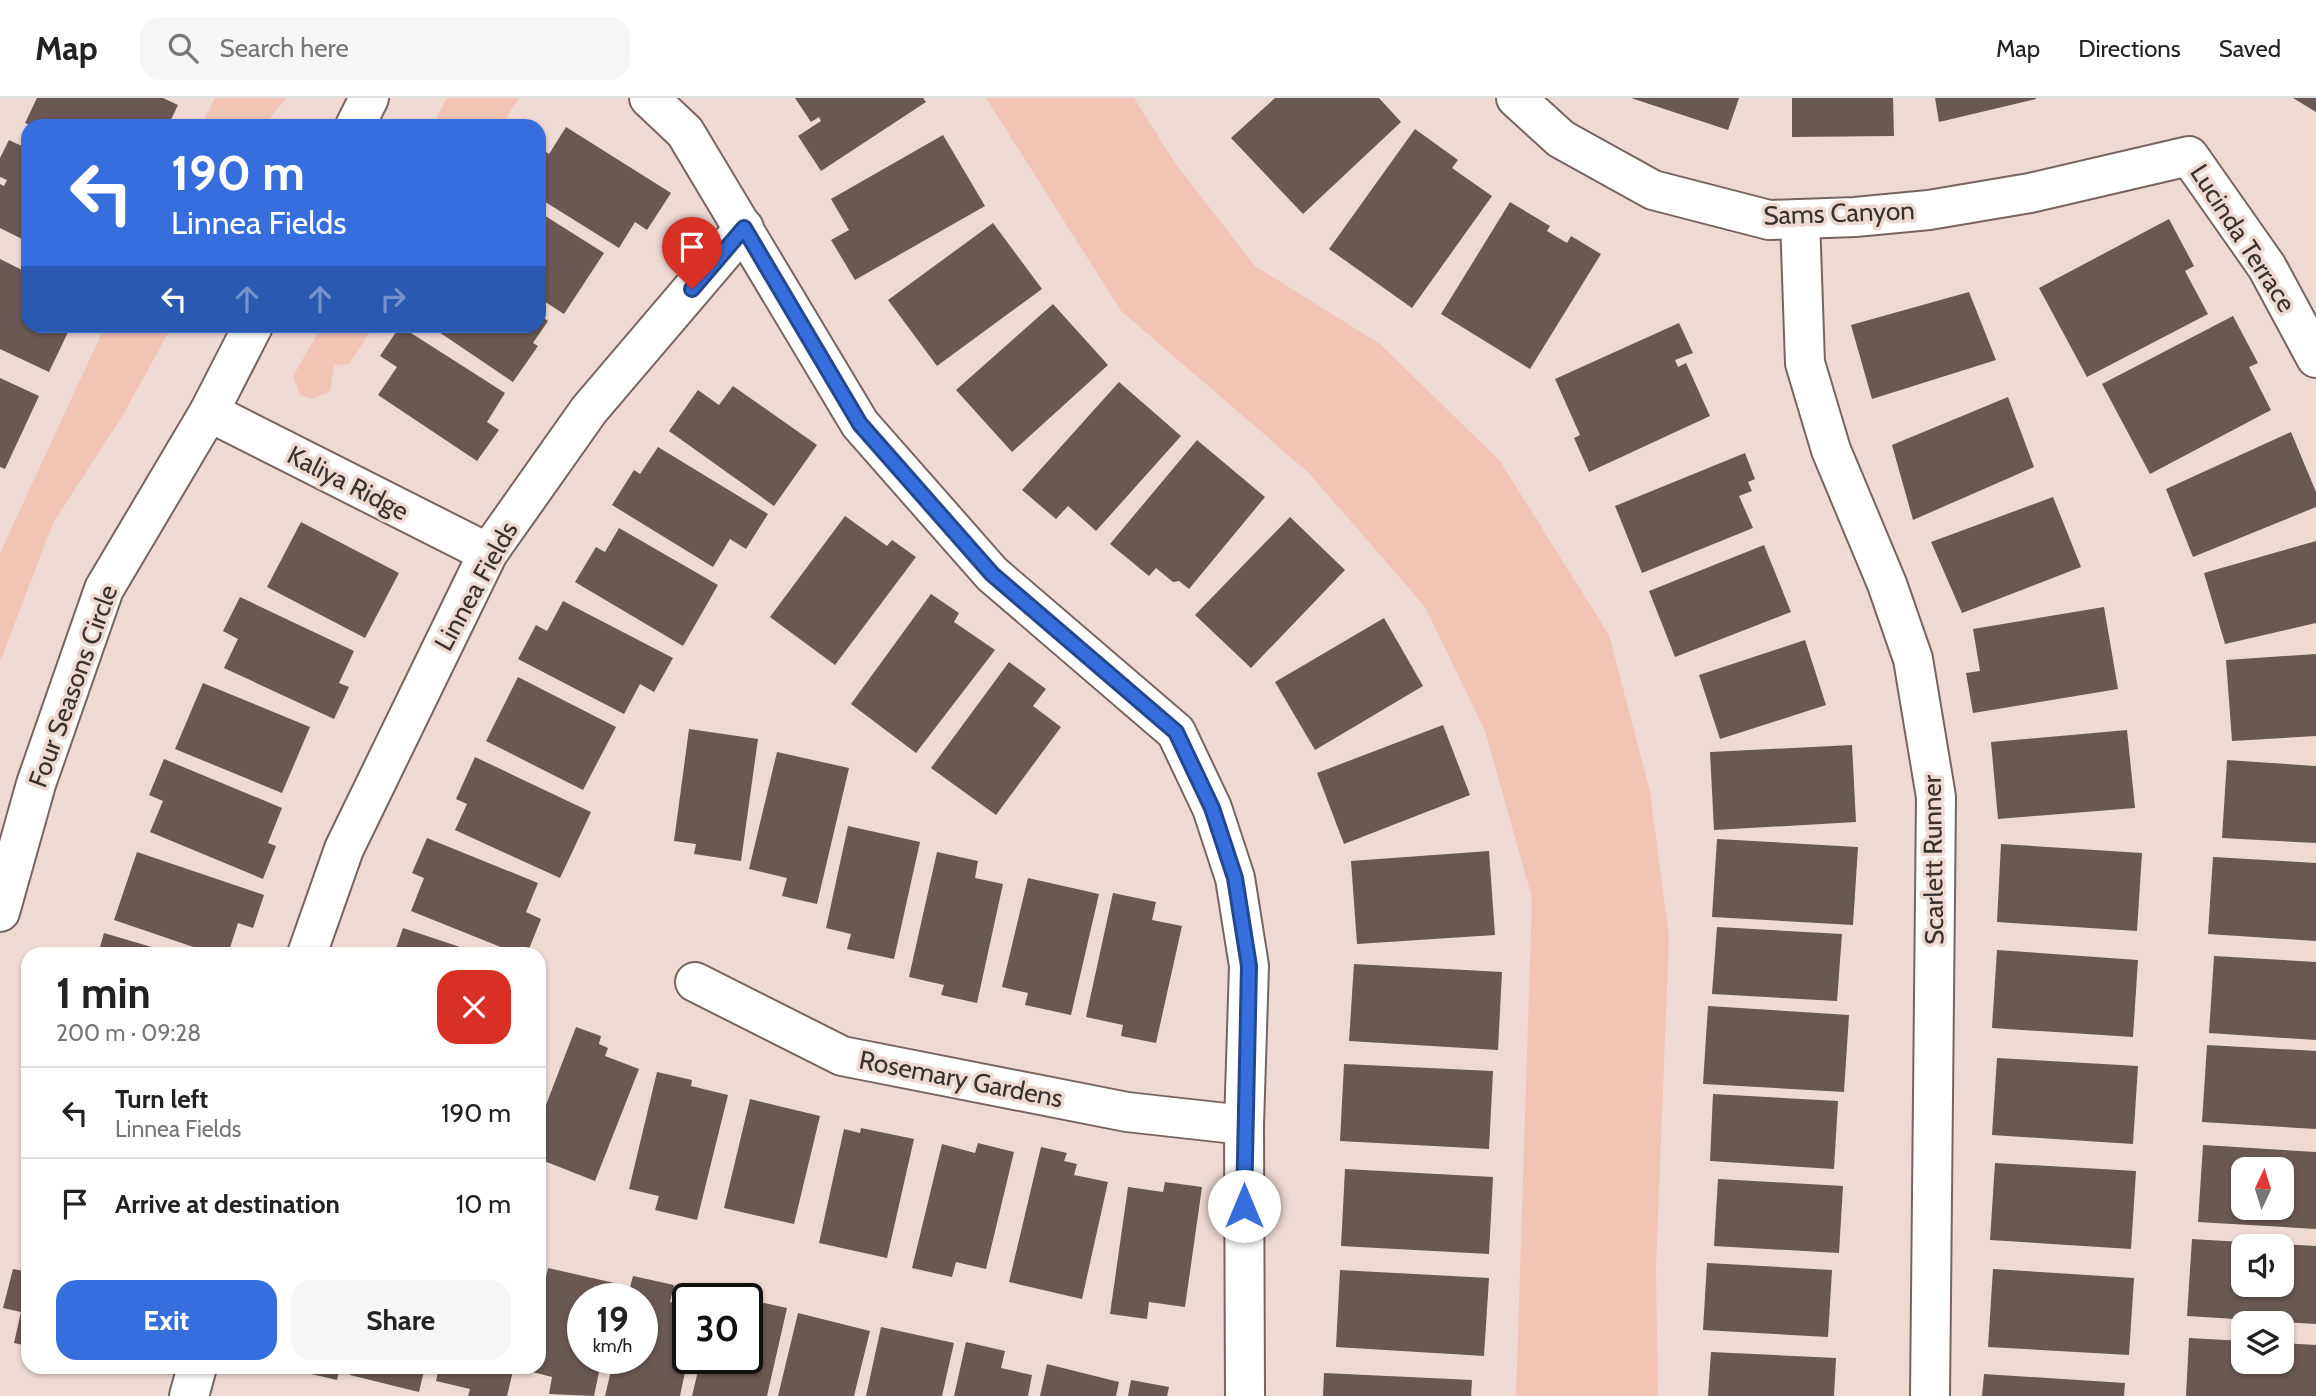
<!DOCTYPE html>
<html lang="en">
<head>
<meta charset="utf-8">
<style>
  body { margin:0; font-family:Cabin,sans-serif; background:#f6f6f6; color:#222; height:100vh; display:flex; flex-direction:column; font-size:26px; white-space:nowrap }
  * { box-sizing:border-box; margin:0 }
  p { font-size:23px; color:#767676 }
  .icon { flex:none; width:38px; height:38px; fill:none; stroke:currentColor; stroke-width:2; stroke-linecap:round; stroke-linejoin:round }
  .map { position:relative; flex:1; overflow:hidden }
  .drawer { position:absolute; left:21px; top:849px; width:525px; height:427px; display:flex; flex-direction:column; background:#fff; border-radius:21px; box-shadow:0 2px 5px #0004 }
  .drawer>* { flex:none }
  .top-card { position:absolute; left:21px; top:21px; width:525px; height:214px; border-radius:21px; box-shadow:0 2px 5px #0004; background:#366edd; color:#fff; overflow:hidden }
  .needle { width:46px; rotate:4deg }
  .controls { position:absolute; left:2231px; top:1059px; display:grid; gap:14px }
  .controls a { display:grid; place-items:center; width:63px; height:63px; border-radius:14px; background:#fff; box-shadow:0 2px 5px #0004; font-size:35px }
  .speed { position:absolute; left:567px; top:1185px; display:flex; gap:14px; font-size:35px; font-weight:700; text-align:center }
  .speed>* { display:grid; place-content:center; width:91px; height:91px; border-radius:50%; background:#fff; box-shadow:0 2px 5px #0004; line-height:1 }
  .speed small { font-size:18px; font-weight:400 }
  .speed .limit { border:4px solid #111; border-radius:10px; background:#fff; color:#111 }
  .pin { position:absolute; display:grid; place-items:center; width:60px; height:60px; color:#fff; margin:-72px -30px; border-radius:50% 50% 50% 0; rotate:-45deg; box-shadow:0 0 7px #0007 }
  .pin .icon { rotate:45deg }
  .me { position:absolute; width:77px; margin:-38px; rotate:0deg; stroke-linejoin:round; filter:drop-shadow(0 0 5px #0008) }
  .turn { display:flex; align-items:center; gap:24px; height:147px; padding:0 35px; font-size:32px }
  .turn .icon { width:91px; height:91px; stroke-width:2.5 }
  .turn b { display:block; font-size:49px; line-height:60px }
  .lanes { display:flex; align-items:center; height:66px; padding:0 35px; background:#0003; justify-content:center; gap:35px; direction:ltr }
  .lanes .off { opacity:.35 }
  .round { display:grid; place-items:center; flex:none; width:74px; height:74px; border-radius:21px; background:#f6f6f6 }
  .summary { display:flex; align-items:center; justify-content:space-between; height:119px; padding:0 35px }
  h1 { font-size:42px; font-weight:800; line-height:52px }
  .button { display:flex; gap:14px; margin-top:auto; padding:14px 35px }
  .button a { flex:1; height:80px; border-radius:21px; background:#366edd; color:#fff; font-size:28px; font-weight:800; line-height:80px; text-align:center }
  .button a+a { background:#f6f6f6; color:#222 }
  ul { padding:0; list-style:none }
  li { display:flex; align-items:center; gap:21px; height:91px; padding:0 35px; border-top:2px solid #e0e0e0 }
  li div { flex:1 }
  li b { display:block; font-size:26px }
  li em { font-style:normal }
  header { display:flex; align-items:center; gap:42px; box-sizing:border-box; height:98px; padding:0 35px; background:#fff; border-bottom:2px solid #e0e0e0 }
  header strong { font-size:33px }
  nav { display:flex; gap:38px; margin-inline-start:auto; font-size:24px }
  .search { width:490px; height:63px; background:#f6f6f6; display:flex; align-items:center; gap:18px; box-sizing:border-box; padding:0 24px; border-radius:21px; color:#767676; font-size:26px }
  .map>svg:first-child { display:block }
  .green { fill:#f2c4b6 }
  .building { fill:#6a5853; fill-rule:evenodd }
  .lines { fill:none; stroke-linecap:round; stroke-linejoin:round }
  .minor-casing { stroke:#77645f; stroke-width:42 }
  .minor { stroke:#fff; stroke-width:38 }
  .route-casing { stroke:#234890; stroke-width:18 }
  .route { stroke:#366edd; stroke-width:12 }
  .labels { text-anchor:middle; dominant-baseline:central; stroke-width:7; stroke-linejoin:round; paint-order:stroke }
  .street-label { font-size:26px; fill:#39312e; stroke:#efdad3 }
</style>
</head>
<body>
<header>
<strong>Map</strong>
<div class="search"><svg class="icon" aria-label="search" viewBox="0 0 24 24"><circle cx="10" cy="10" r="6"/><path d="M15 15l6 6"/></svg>Search here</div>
<nav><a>Map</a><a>Directions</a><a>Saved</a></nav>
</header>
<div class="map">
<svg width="2316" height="1298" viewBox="0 0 2316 1298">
  <rect width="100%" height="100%" fill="#efdad3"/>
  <g class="green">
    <path d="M215,0H286L264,28H201Z"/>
    <path d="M447,0H519L501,28H432Z"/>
    <path d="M986,0H1134L1175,65L1255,168L1380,246L1500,363L1609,537L1650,693L1669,839L1656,1170L1658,1298H1516L1532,800L1485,633L1425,509L1309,375L1121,213Z"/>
    <path d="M105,228H172L123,317L53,425L0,564V455Z"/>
    <path d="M322,228H374L349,266L334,267L330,293L312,301L300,297L293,278Z"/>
  </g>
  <g class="building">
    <path d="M37,0H163L178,7L168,28H32L25,25Z"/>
    <path d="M795,0H923L926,4L821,73L798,38L821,23L819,19L811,24Z"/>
    <path d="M1275,0H1379L1401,24L1303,116L1231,40Z"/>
    <path d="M1631,0H1739L1728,32Z"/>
    <path d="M1792,0H1893L1894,38L1792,39Z"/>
    <path d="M1935,0H2036V1L1939,24Z"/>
    <path d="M2293,0H2316V14Z"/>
    <path d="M566,29L671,95L647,132L635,124L619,150L539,100V49L549,56Z"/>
    <path d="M1415,31L1458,62L1452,70L1492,98L1412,210L1329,151Z"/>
    <path d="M943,37L985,108L855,182L831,142L849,132L831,101Z"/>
    <path d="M9,42L28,51V144L0,130V86L4,88L7,82L0,79V60Z"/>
    <path d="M1510,104L1550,128L1547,133L1567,145L1571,138L1601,156L1530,271L1441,216Z"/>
    <path d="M539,114L604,155L564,216L539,200Z"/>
    <path d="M2169,121L2194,168L2185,173L2208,216L2087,279L2039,190Z"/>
    <path d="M993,125L1042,191L937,268L888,202Z"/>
    <path d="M0,161L28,175V228H71L49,274L0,251Z"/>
    <path d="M1969,194L1996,262L1872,301L1851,227Z"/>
    <path d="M1053,206L1108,267L1012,354L956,292Z"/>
    <path d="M539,216L548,223L533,245L538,248L513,284L430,228H539Z"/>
    <path d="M2233,218L2258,265L2249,269L2271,312L2150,376L2102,286Z"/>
    <path d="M1679,225L1693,255L1675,262L1678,269L1686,265L1710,318L1589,374L1574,340L1580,337L1555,281Z"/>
    <path d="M400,228L505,295L487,324L499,332L477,363L378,297L397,269L380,258Z"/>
    <path d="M0,280L39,298L5,371L0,369Z"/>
    <path d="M1119,284L1181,338L1096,433L1068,408L1056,421L1022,392Z"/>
    <path d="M733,288L817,347L774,408L669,333L698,292L719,307Z"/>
    <path d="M2008,299L2034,369L1913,422L1892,347Z"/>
    <path d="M2291,334L2316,394V409L2193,459L2166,391Z"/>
    <path d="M1197,342L1265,399L1189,491L1179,483L1173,484L1156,470L1149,478L1110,446Z"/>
    <path d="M658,349L768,416L746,451L730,441L713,469L612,407L634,372L640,376Z"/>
    <path d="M1745,355L1755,381L1748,384L1752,393L1739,398L1753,430L1642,475L1615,408Z"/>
    <path d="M2053,399L2081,469L1962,515L1931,444Z"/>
    <path d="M845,418L887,448L892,442L916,459L835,567L770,519Z"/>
    <path d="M1290,419L1345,472L1251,570L1195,517Z"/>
    <path d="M301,424L399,475L365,540L267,489Z"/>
    <path d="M619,430L718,487L683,548L575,484L596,449L605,454Z"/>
    <path d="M2316,443V525L2225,546L2204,475Z"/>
    <path d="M1764,447L1791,514L1675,559L1649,493Z"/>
    <path d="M931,496L959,515L954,524L995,552L916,655L851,606Z"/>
    <path d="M240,499L354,553L339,585L349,589L334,621L224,570L238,541L223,533Z"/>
    <path d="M563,503L673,560L654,594L640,586L624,616L518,561L536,527L547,533Z"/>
    <path d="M2104,509L2118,591L1973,615L1966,575L1980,573L1973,531Z"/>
    <path d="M1384,520L1423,588L1315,652L1275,584Z"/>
    <path d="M1805,542L1826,607L1720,641L1699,577Z"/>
    <path d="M2316,556V638L2232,643L2226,562Z"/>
    <path d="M1009,564L1046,591L1033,608L1061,629L996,717L931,670Z"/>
    <path d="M518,579L616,629L583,692L486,643Z"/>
    <path d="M203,585L310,629L282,695L175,651Z"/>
    <path d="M1443,627L1470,697L1344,746L1317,675Z"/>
    <path d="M689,631L758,641L741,763L694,756L696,746L674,743Z"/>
    <path d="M2127,632L2135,710L1998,721L1991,644Z"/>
    <path d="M1852,647L1856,724L1714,732L1710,654Z"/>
    <path d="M777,654L849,670L817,806L782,798L787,780L749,771Z"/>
    <path d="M475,659L591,714L560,780L455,732L467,706L456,701Z"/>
    <path d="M164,661L282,710L268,745L276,748L263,781L150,734L163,703L149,697Z"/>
    <path d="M2227,662L2316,668V745L2222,740Z"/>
    <path d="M848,728L920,744L894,861L847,851L851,836L826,830Z"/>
    <path d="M427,740L538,785L526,814L541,821L527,856H518L411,813L424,780L412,775Z"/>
    <path d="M1717,741L1858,749L1853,827L1712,819Z"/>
    <path d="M2001,746L2142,755L2137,833L1997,824Z"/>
    <path d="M1489,753L1495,837L1357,846L1351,763Z"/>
    <path d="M137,754L264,797L253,830L238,825L228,856H214L114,822Z"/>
    <path d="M937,754L978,763L975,780L1003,786L977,905L941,897L944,887L909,879Z"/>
    <path d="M2213,759L2316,765V843L2208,836Z"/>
    <path d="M1028,780L1099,796L1071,917L1025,907L1028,895L1002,889Z"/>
    <path d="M1113,795L1156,804L1152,822L1182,828L1156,945L1121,938L1123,927L1086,919Z"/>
    <path d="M1717,829L1842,836L1837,903L1712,896Z"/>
    <path d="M403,830L478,855V856H394Z"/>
    <path d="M104,835L172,855L171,856H98Z"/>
    <path d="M1997,852L2138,862L2133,939L1992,930Z"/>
    <path d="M2214,858L2316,864V942L2209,935Z"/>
    <path d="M1354,866L1502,874L1498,952L1349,943Z"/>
    <path d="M1708,908L1849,917L1844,994L1703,986Z"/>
    <path d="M576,929L601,938L599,946L608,950L605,958L639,971L595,1083L539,1061V1025Z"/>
    <path d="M2207,947L2316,953V1031L2202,1024Z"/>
    <path d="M1997,960L2138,968L2133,1046L1992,1037Z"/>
    <path d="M1344,966L1493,973L1489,1051L1340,1043Z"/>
    <path d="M657,974L692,982L691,988L728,997L697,1122L655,1112L659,1098L629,1091Z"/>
    <path d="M1713,996L1838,1003L1834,1071L1710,1063Z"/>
    <path d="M750,1001L820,1018L794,1126L724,1110Z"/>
    <path d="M861,1030L914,1041L887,1160L819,1145L844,1031L860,1035Z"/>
    <path d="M978,1045L1014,1054L986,1171L956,1164L952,1179L912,1170L942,1046L975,1055Z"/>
    <path d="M2203,1047L2316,1054V1131L2198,1124ZM2244,1071H2282V1110H2244Z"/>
    <path d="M1041,1049L1067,1055L1064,1063L1077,1066L1074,1077L1108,1084L1082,1201L1009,1184Z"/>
    <path d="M1995,1065L2136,1073L2131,1151L1990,1142Z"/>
    <path d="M1345,1071L1493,1079L1489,1156L1341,1148Z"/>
    <path d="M1718,1081L1843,1088L1839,1155L1714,1148Z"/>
    <path d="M1165,1084L1202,1089L1185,1209L1149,1204L1147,1221L1110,1216L1128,1089L1163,1094Z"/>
    <path d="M27,1136H28V1158L22,1157Z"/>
    <path d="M2192,1141L2274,1146L2244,1148V1186H2282V1146L2316,1148V1226L2187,1218Z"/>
    <path d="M1707,1165L1832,1172L1828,1239L1703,1232Z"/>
    <path d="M548,1170L619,1186L616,1200H583V1260H602L594,1298L549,1296L552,1279L525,1272L526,1269H539V1211Z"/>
    <path d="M13,1171L28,1174V1248L14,1245L21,1214L3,1210Z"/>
    <path d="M1993,1171L2134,1180L2129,1257L1988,1249Z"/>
    <path d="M1340,1172L1489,1180L1484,1258L1336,1249Z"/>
    <path d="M633,1178L674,1187L670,1204L688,1207V1260L680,1298H605L614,1260H642V1200H627Z"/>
    <path d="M717,1194L741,1199V1200H715Z"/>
    <path d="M747,1201L787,1210L767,1298H692L701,1260H747Z"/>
    <path d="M798,1215L870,1233L854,1298H778Z"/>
    <path d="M881,1229L954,1245L942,1298H866Z"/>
    <path d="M2189,1240L2244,1243V1264H2282V1245L2316,1247V1298H2186Z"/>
    <path d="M966,1244L1005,1253L1001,1270L1032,1277L1028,1298H954Z"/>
    <path d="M1711,1254L1836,1260L1834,1298H1708Z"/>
    <path d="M1047,1266L1119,1284L1116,1298H1040Z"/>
    <path d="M116,1269H134L133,1274Z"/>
    <path d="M281,1269H340L337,1282Z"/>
    <path d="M352,1269H425L419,1294L350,1277Z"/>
    <path d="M439,1269H514L507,1298H468L470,1291L436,1283Z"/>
    <path d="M1324,1275L1472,1282L1471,1298H1323Z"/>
    <path d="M1984,1276L2125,1285L2124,1298H1982Z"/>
    <path d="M1131,1282L1169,1289L1167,1298H1128Z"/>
  </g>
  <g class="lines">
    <defs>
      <g id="minor">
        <path d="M649,0L685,34L860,326L992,476L1176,634L1212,710L1235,780L1249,868L1244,1027L1245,1298"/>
        <path d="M1516,0L1561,41L1653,92L1769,122L1855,119L1929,112L2030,95L2189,58L2267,169L2316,260"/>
        <path d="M355,28L369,0"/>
        <path d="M1800,121L1805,265L1831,352L1887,486L1913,561L1936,699L1930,1298"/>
        <path d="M209,314L488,455"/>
        <path d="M0,814L36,686L104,491L209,314L253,228"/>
        <path d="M307,856L344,751L488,455L589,312L744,130"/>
        <path d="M695,884L842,958L1127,1014L1244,1027"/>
        <path d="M189,1298L197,1269"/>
      </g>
    </defs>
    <use href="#minor" class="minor-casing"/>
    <use href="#minor" class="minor"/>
  </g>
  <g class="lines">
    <defs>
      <path id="route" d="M692,191L744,130L860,326L992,476L1176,634L1212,710L1235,780L1249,868L1244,1108"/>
    </defs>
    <use href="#route" class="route-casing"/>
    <use href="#route" class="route"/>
  </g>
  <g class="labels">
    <g class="street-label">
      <text transform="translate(1839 115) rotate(-2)">Sams Canyon</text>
      <text transform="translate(2243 140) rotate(57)">Lucinda Terrace</text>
      <text transform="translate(348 385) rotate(27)">Kaliya Ridge</text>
      <text transform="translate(476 488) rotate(-61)">Linnea Fields</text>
      <text transform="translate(73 588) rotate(-70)">Four Seasons Circle</text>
      <text transform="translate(1933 762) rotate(-91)">Scarlett Runner</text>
      <text transform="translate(961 981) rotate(11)">Rosemary Gardens</text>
    </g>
  </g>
</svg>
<div class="controls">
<a><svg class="needle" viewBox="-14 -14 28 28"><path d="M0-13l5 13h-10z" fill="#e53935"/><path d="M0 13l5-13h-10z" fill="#767676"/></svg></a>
<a><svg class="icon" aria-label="sound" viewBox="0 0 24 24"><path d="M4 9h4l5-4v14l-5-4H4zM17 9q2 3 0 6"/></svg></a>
<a><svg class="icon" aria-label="layers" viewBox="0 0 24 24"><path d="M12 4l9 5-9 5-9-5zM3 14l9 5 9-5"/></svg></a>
</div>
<div class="speed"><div>19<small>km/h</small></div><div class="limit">30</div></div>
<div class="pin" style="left:692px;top:191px;background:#d93025"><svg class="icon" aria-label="arrive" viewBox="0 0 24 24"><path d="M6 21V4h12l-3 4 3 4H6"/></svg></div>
<svg class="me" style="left:1244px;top:1108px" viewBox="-20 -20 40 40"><circle r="19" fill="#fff"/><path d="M0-13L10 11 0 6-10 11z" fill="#366edd"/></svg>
<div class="top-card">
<div class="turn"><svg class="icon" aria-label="left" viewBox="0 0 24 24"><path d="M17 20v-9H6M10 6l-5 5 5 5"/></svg><div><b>190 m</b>Linnea Fields</div></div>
<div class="lanes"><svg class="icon" aria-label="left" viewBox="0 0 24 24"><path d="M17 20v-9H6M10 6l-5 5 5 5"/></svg><svg class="icon off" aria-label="ahead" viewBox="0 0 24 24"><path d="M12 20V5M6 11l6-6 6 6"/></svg><svg class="icon off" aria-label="ahead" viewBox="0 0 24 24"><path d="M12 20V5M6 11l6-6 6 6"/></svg><svg class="icon off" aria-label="right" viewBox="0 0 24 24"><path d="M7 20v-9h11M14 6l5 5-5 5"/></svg></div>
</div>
<section class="drawer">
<div class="summary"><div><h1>1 min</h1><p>200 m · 09:28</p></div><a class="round" style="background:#d93025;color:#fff"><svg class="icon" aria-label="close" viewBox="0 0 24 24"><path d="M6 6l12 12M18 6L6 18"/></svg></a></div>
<ul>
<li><svg class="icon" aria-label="left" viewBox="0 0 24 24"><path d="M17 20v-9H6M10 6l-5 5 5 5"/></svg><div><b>Turn left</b><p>Linnea Fields</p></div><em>190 m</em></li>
<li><svg class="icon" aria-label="arrive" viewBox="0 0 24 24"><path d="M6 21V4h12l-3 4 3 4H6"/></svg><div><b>Arrive at destination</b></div><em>10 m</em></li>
</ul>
<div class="button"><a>Exit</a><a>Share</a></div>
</section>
</div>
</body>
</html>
